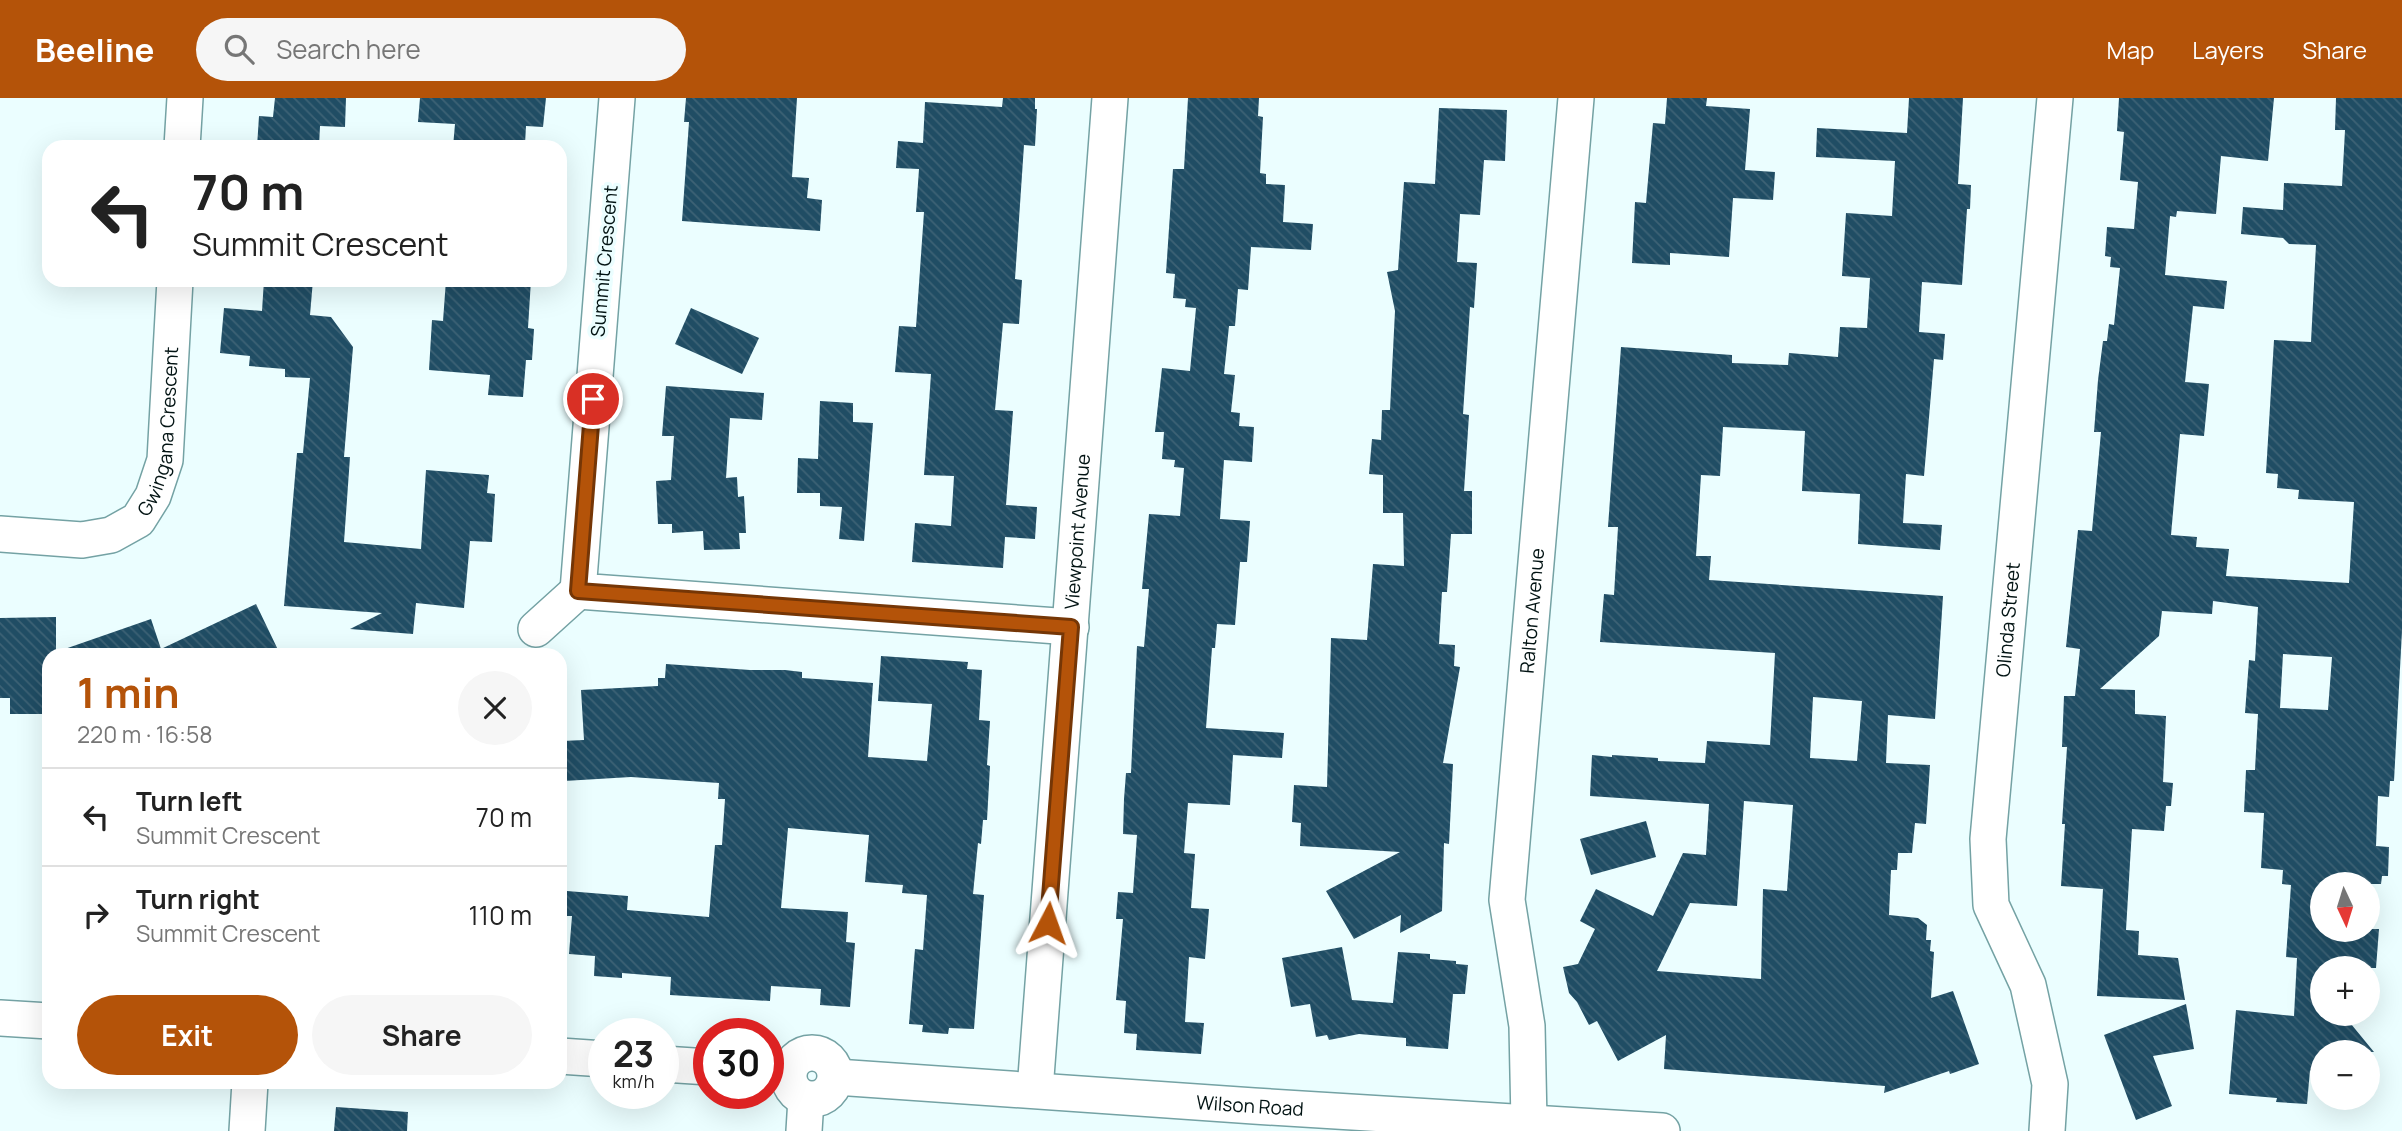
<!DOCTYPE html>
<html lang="en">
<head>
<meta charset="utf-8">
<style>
  body { margin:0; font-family:Manrope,sans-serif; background:#f6f6f6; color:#222; height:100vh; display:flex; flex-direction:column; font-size:26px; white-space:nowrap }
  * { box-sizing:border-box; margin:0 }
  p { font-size:23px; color:#767676 }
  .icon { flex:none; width:38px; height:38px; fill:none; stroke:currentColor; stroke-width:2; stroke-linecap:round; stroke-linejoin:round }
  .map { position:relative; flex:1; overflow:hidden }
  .drawer { position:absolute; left:42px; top:550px; width:525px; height:441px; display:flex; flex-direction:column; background:#fff; border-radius:21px; box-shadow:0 7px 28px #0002 }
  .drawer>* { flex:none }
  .hud { position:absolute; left:42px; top:42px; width:525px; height:147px; border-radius:21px; box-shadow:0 7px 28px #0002; background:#fff; color:#222; overflow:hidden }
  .needle { width:46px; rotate:176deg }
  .controls { position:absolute; left:2310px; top:774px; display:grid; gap:14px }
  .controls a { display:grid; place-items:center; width:70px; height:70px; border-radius:50%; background:#fff; box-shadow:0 7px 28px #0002; font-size:35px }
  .speed { position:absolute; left:588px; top:920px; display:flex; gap:14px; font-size:35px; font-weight:700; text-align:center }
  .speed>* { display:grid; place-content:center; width:91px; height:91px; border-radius:50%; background:#fff; box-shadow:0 7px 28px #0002; line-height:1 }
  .speed small { font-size:18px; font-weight:400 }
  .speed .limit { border:10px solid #d22; background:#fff; color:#111 }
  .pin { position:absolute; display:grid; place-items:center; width:60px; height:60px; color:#fff; margin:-30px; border:4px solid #fff; border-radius:50%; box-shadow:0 2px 7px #0007 }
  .me { position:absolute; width:77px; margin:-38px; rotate:4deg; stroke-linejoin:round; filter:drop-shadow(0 0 5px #0008) }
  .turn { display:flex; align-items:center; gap:24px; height:147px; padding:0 35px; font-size:32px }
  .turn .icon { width:91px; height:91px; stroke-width:2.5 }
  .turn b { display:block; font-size:49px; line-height:60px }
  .round { display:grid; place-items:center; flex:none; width:74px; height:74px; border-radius:37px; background:#f6f6f6 }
  .overview { display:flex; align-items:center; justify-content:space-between; height:119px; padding:0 35px }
  h1 { font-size:42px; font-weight:700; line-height:52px; color:#b45309 }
  .action { display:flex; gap:14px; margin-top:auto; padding:14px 35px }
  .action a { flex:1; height:80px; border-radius:42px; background:#b45309; color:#fff; font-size:28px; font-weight:700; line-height:80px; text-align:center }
  .action a+a { background:#f6f6f6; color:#222 }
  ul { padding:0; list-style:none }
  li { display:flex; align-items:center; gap:21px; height:98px; padding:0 35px; border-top:2px solid #e0e0e0 }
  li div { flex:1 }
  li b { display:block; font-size:26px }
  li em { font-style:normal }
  header { display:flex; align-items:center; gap:42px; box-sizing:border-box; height:98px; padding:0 35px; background:#b45309; color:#fff }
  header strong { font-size:33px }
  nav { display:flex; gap:38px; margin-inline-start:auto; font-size:24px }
  .search { width:490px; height:63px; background:#f6f6f6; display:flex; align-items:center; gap:18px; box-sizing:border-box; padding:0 24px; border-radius:38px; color:#767676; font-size:26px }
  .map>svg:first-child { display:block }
  .building { fill:url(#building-back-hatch); fill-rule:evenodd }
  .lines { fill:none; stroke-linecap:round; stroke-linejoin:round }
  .street-casing { stroke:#74a2a4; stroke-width:38 }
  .street { stroke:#fff; stroke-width:35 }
  .route-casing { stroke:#753606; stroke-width:18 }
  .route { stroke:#b45309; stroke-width:12 }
  .labels { text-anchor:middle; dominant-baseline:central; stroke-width:7; stroke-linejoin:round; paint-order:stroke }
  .street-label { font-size:19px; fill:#021313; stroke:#ebfeff }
</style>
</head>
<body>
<header>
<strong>Beeline</strong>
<div class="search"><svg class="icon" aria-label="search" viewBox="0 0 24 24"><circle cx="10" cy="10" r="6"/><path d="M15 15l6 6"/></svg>Search here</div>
<nav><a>Map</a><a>Layers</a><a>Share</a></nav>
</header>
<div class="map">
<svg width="2402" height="1033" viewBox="0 0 2402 1033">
  <defs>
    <pattern id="building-back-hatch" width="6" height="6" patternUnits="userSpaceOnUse" patternTransform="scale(1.75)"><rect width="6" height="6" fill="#204d64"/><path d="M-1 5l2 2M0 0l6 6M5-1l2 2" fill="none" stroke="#3d6275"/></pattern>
  </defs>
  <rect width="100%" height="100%" fill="#ebfeff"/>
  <g class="building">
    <path d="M275,0H346L345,29L320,28L319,49H257L259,18L273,19Z"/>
    <path d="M420,0H546L543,29L526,28L525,46L482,43V49H453L455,26L418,24Z"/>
    <path d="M686,0H797L792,79L809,80L807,100L822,102L820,133L682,123L689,24H684Z"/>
    <path d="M1003,0H1035V11H1037L1035,48L1024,47L1015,181L1022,182L1019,226L1003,225L995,312L1013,313L1006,407L1037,409L1035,441L1005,439L1003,470L912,464L915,425L951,428L954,378L924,377L931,276L895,274L899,228L916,229L924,114H916L919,71L896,70L898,43L923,45L925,4L1002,9Z"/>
    <path d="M1188,0H1259L1258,18L1263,19L1260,75L1266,76V86L1285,87L1283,124L1313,126L1311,152L1251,149L1248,192L1238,191L1235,228H1229L1224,276L1235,277L1231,314L1240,315L1239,328L1254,329L1252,364L1224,362L1220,421L1250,423L1247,464H1240L1235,527L1217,526L1215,550H1212L1206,630L1284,635L1282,660L1233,657L1230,707L1188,705L1184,755L1195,756L1191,810L1209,811L1205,861L1189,859L1185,924L1204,925L1201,956L1136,952L1137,936L1124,935L1126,903L1116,902L1123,821H1116L1118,794L1133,795L1137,737L1123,736L1124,701L1126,675H1131L1137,548L1144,549L1149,491H1142L1149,416L1180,418L1184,370L1174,369L1175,362L1162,361L1164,334H1155L1162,270L1190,273L1196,210L1185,209L1186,201L1173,200L1175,176L1166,175L1173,71H1184Z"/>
    <path d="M1667,0H1707L1706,8L1750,11L1745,72L1775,74L1773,102L1733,100L1729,159L1670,155V167L1632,165L1635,104L1646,105L1653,25L1665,26Z"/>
    <path d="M1909,0H1963L1958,86L1971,87L1970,111H1967L1962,187L1922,184L1919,234L1945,236L1943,262L1934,261L1924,378L1906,376L1903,425L1942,427L1940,452L1858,446L1860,396L1802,393L1805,333L1723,329L1720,378L1701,377L1696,458H1711L1709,482L1943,498L1935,621L1888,617L1886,665L1930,667L1926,726L1915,725L1912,755H1898L1897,772H1891L1889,817L1918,820L1927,827L1926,842H1931L1930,853L1934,854L1931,900L1953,893L1979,966L1950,976L1949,973L1884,995L1885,988L1664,971L1666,937L1618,963L1597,923L1589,927L1577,904L1569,895L1563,869L1578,866L1595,831L1580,823L1596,791L1653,818L1683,755L1706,757L1709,706L1590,698L1592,657L1612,659V657L1658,660V663L1705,665L1707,643L1770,647L1775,555L1600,544L1604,496L1614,497L1618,429H1608L1621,249L1732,257V265L1788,267L1789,255L1838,259L1840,229L1867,230L1870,180L1842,178L1846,115L1892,118L1895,63L1816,59L1817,30L1907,35ZM1813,599L1862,603L1857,663L1810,660ZM1744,703L1793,707L1787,793L1763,791L1761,881L1657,873L1690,805L1737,808Z"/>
    <path d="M2119,0H2274L2268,63L2221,58L2216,116L2177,113L2176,119L2170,118L2165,177L2227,183L2224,211L2193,208L2185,284L2209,286L2204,338L2180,336L2171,437L2197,439L2196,449L2229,451L2226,478L2349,485L2354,404L2298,401L2299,392L2277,390L2278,376L2266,375L2274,242L2311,244L2316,147L2289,146L2283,140L2241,136L2243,109L2283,112L2284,85L2342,88L2345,32H2335L2336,0H2402V533L2394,683H2390L2389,699L2378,698L2376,748L2389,749L2388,778H2382L2381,786H2322V831H2379L2376,870H2322V915H2342L2374,954H2322V986L2310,972L2307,1006L2276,1004L2277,1000L2229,996L2236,912L2294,918L2297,860L2286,859L2291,787L2282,786L2283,772L2261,770L2264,715L2244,714L2246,672H2255L2258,616L2245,615L2249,562L2255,563L2258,509L2213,503L2212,516L2162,513L2159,538L2100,591L2135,592V616L2166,618L2163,684L2173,685L2171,708H2166L2164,733L2132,731L2126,832L2139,833L2138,857L2178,860L2185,902L2097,898L2103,791L2061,788L2065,726H2062L2067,649H2062L2064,598H2075L2080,551L2066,549L2078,432L2092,433L2101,334H2094L2098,282L2103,243H2107L2109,226L2114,227L2120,170L2110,169L2111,159L2105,158L2107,129L2134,131L2138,84L2120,82L2124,34L2117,33ZM2283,556L2332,559L2328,612L2280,610Z"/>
    <path d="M1439,10L1507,12L1505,63L1484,62L1480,117L1460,116L1457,164L1477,165L1474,210L1470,209L1463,316L1469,317L1464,393H1472V436H1451L1447,494H1442L1439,546L1455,547L1454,568L1460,569L1443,665L1453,666L1449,746L1444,745L1442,813L1400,835L1401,817L1354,841L1326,793L1400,754L1300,748L1301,725L1292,724L1294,687L1327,689L1331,540L1367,542L1373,466L1404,468L1403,415H1383V377L1369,376L1372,341L1381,342L1382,312H1390L1395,213L1387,174L1398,172L1404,84L1435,86Z"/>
    <path d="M264,182H313L310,217L331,219L353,249L344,359H350L344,444L421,451L426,372L489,377L487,395L495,396L492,444L470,443L464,510L416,505L413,536L350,531L382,515L284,508L297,355H303L310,280L285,279V271L249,268L250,258L220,255L224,210L262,213Z"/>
    <path d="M446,182H531L528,230L534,231L532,262H526L523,299L488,297L490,277L429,272L432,222L443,223Z"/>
    <path d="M691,210L759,240L742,276L675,246Z"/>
    <path d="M666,288L764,295L762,322L730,320L726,380L737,379L738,399L744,398L746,435H739L740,451L704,452L703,433L672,435V426H658L656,383L671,382L674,338H662Z"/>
    <path d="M820,303L853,305V324L873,325L864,443L839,441L842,409L820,408V395H797L798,360L818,361Z"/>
    <path d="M256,506L280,556H59V553L151,521L161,551Z"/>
    <path d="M56,519V556H49V616H10V600H0V520Z"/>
    <path d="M881,558L968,564L967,571L982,572L979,622L990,623L987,667L990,668L987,722H983L981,746L978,745L973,796L984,797L974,931L949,930L948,936L922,934L923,927L909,926L915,851L923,852L927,797L902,795L903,787L865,784L869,737L788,730L781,810L848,814L846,844L855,845L850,909L820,907L821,891L771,888L770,903L670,897L671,879L622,875V880L594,878L595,858L569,856L572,818H565L567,793L628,798L627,812L709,819L715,747H722L725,701H718L719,685L631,679L564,683L562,643L584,642L581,592L658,588V580H665L666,566L750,572H785L802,574V580L873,585L868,659L927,663L932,606L878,603Z"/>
    <path d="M1646,723L1656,759L1591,777L1580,741Z"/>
    <path d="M1342,849L1352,902L1393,905L1398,854L1430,856V861L1456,863V866L1468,867L1465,896H1453L1448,951L1406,948V940L1359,936L1329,942L1327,937L1316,939L1310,906L1291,909L1282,860Z"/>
    <path d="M2186,906L2194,951L2153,958L2172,1008L2136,1022L2104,937Z"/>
    <path d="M336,1009L408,1014L407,1033H334Z"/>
  </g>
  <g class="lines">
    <defs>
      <g id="street">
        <path d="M617,0L578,493L1071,529"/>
        <path d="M182,49L185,0"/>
        <path id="s1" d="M0,436L82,442L111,437L138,422L153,398L165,362L175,182"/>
        <path d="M536,531L578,493"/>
        <path d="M0,920L49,923"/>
        <circle cx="812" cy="978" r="23"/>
        <path d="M560,958L604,961"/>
        <path d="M663,966L709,969"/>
        <path id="s2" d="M836,979L1254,1008L1662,1033"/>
        <path id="s3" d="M1035,992L1110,0"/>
        <path id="s4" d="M1529,1024L1527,928L1507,802L1576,0"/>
        <path d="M247,1033L250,984"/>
        <path d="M804,1033L806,1001"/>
        <path id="s5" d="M2047,1033L2050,986L2028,887L1991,807L1988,741L2055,0"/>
      </g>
    </defs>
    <use href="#street" class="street-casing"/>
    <use href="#street" class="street"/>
  </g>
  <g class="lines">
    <defs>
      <path id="route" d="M593,301L578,493L1071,529L1048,825"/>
    </defs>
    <use href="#route" class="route-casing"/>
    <use href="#route" class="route"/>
  </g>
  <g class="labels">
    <g class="street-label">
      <text transform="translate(604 163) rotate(-85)">Summit Crescent</text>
      <text stroke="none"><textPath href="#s1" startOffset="236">Gwingana Crescent</textPath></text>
      <text stroke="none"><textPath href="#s3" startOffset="560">Viewpoint Avenue</textPath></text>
      <text stroke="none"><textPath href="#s4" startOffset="514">Ralton Avenue</textPath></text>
      <text stroke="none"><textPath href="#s5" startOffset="523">Olinda Street</textPath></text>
      <text stroke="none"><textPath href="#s2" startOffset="415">Wilson Road</textPath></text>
    </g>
  </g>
</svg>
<div class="controls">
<a><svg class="needle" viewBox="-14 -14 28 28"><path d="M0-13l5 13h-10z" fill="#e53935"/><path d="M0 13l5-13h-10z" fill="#767676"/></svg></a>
<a>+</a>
<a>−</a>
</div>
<div class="speed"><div>23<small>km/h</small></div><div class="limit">30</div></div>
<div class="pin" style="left:593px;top:301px;background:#d93025"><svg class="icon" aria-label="arrive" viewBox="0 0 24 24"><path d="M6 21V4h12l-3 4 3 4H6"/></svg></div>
<svg class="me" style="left:1048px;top:825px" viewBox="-20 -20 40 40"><path d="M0-17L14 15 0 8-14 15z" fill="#b45309" stroke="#fff" stroke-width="4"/></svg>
<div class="hud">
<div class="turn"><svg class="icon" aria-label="left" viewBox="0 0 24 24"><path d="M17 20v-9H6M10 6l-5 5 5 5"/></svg><div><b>70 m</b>Summit Crescent</div></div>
</div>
<section class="drawer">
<div class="overview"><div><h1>1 min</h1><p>220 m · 16:58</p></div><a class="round"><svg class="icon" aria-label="close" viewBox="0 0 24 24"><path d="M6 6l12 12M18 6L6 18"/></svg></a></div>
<ul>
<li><svg class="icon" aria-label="left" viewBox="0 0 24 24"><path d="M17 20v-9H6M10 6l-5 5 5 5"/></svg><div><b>Turn left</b><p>Summit Crescent</p></div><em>70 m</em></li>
<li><svg class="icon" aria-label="right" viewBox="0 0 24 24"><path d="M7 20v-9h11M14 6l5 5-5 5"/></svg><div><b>Turn right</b><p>Summit Crescent</p></div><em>110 m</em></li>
</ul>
<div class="action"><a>Exit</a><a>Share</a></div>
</section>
</div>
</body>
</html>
